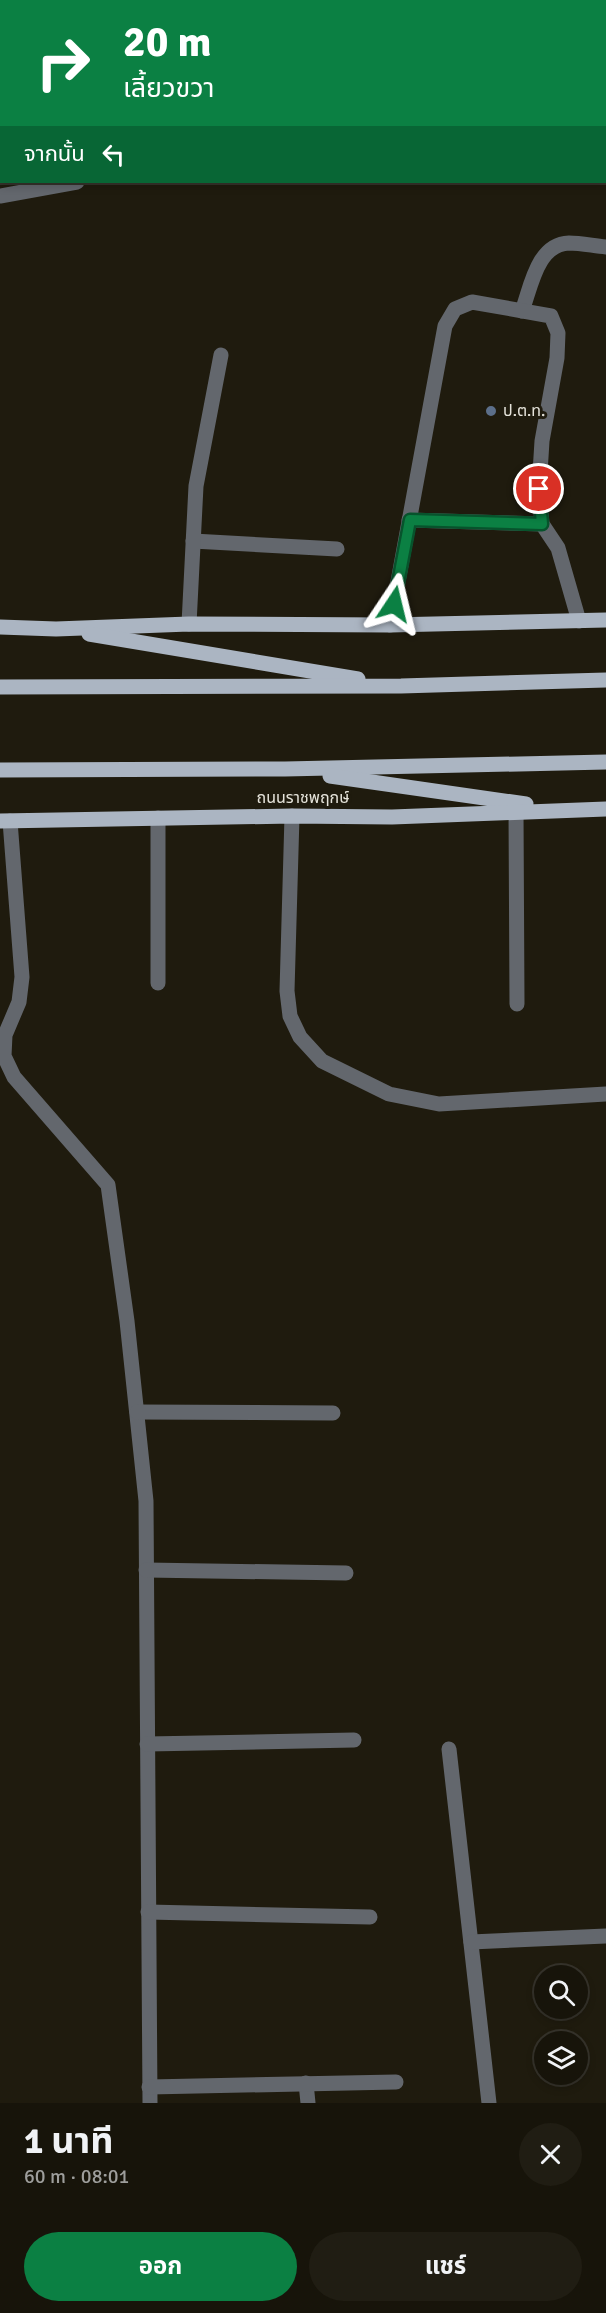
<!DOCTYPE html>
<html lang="th">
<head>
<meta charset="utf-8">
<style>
  body { margin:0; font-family:Signika,"Noto Sans Thai",sans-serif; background:#201d13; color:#f1f3f6; height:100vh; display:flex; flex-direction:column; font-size:22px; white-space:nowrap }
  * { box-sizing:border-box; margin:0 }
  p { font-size:20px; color:#9e9e9c }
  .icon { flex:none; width:33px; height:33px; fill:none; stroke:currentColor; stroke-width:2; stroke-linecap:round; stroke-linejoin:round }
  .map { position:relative; height:2103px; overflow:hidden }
  .panel { display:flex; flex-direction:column; background:#17140a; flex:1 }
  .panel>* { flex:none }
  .banner { position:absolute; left:0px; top:0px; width:606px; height:183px; box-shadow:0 3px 9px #0003,0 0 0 2px #36332b; background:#0b8043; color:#fff; overflow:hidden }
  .tools { position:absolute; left:534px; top:1965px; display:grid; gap:12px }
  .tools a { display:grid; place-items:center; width:54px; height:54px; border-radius:50%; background:#17140a; box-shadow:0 3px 9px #0003,0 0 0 2px #36332b; font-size:30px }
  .pin { position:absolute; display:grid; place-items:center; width:51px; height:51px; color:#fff; margin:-26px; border:3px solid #fff; border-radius:50%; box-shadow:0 2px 6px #0007 }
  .me { position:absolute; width:66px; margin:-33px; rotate:10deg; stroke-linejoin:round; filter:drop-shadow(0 0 4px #0008) }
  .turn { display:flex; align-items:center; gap:21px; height:126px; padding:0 24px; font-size:27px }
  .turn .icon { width:78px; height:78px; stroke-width:2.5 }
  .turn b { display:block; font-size:42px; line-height:51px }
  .then { display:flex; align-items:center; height:57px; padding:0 24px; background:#0003; gap:12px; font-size:22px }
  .round { display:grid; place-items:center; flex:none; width:63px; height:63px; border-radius:32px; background:#201d13 }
  .summary { display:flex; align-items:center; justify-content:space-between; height:102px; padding:0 24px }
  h1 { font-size:36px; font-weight:700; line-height:45px }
  .primary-button { display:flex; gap:12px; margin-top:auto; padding:12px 24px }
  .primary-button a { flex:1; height:69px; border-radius:36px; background:#0b8043; color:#fff; font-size:24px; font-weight:700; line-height:69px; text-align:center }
  .primary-button a+a { background:#201d13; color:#f1f3f6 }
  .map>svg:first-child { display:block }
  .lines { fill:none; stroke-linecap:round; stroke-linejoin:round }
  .minor { stroke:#63676d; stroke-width:15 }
  .major { stroke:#abb5c2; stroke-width:15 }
  .route-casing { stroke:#07532c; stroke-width:15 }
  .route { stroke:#0b8043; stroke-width:10 }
  .service-dot { fill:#5c6f8a; stroke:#1f1b0e; stroke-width:2 }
  .labels { text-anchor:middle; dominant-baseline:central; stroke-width:6; stroke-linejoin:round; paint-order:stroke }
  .poi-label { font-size:16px; fill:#e5e3da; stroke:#1f1b0e; text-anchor:start }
  .street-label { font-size:16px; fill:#e5e3da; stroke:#1f1b0e }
</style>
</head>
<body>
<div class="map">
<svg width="606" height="2103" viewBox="0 0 606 2103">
  <rect width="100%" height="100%" fill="#1f1b0e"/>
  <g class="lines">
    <g class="minor">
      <path d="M604,79H606"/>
      <path d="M0,196L77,182"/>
      <path d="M522,311C531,287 537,244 569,243C581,243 594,246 606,247"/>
      <path d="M409,520L542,524"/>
      <path d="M193,541L337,549"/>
      <path d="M189,624L196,486L221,355"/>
      <path d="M390,625L445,326L455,309L472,302L551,316L558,333L557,358L542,441L539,489L542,524L558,548L579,621"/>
      <path d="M516,811L517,1004"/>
      <path d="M292,816L287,991L290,1016L300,1037L322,1061L389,1094L439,1104L606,1094"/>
      <path d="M10,821L22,977L19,1002L5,1035L4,1056L14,1077L108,1185L127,1321L146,1501L150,2103"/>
      <path d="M158,983V818"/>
      <path d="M137,1412L333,1413"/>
      <path d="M146,1570L346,1573"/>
      <path d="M147,1744L354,1740"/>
      <path d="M449,1749L489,2103"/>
      <path d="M148,1912L370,1917"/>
      <path d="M471,1942L606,1936"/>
      <path d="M306,2083L308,2103"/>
      <path d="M149,2087L396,2082"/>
    </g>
    <g class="major">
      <path d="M0,627L56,629L189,624L390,625L606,620"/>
      <path d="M89,634L358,679"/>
      <path d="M0,687L401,686L606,680"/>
      <path d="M0,770L285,769L606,762"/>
      <path d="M330,776L526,804"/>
      <path d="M0,821L292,816L392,817L606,809"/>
    </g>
  </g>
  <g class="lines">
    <defs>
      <path id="route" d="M394,604L410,520L542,524L539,489"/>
    </defs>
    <use href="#route" class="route-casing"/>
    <use href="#route" class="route"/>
  </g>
  <circle class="service-dot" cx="491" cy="411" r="6"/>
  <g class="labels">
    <g class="poi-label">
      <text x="503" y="411">ป.ต.ท.</text>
    </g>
    <g class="street-label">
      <text x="303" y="798">ถนนราชพฤกษ์</text>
    </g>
  </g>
</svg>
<div class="tools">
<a><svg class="icon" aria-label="search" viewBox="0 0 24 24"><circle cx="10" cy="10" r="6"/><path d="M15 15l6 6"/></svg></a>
<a><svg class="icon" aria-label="layers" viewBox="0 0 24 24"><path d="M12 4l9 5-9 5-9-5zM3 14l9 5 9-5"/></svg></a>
</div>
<div class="pin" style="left:539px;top:489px;background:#d93025"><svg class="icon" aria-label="arrive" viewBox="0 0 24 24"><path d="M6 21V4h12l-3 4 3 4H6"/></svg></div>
<svg class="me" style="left:394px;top:604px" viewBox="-20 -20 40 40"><path d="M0-17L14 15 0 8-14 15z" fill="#0b8043" stroke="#fff" stroke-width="4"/></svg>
<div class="banner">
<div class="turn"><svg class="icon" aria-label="right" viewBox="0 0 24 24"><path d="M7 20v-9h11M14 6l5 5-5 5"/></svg><div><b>20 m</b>เลี้ยวขวา</div></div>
<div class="then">จากนั้น<svg class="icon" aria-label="left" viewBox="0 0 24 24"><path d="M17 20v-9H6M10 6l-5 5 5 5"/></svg></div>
</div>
</div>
<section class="panel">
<div class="summary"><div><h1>1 นาที</h1><p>60 m · 08:01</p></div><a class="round"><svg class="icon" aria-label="close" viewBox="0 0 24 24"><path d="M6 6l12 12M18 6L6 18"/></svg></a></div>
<div class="primary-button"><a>ออก</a><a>แชร์</a></div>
</section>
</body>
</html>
